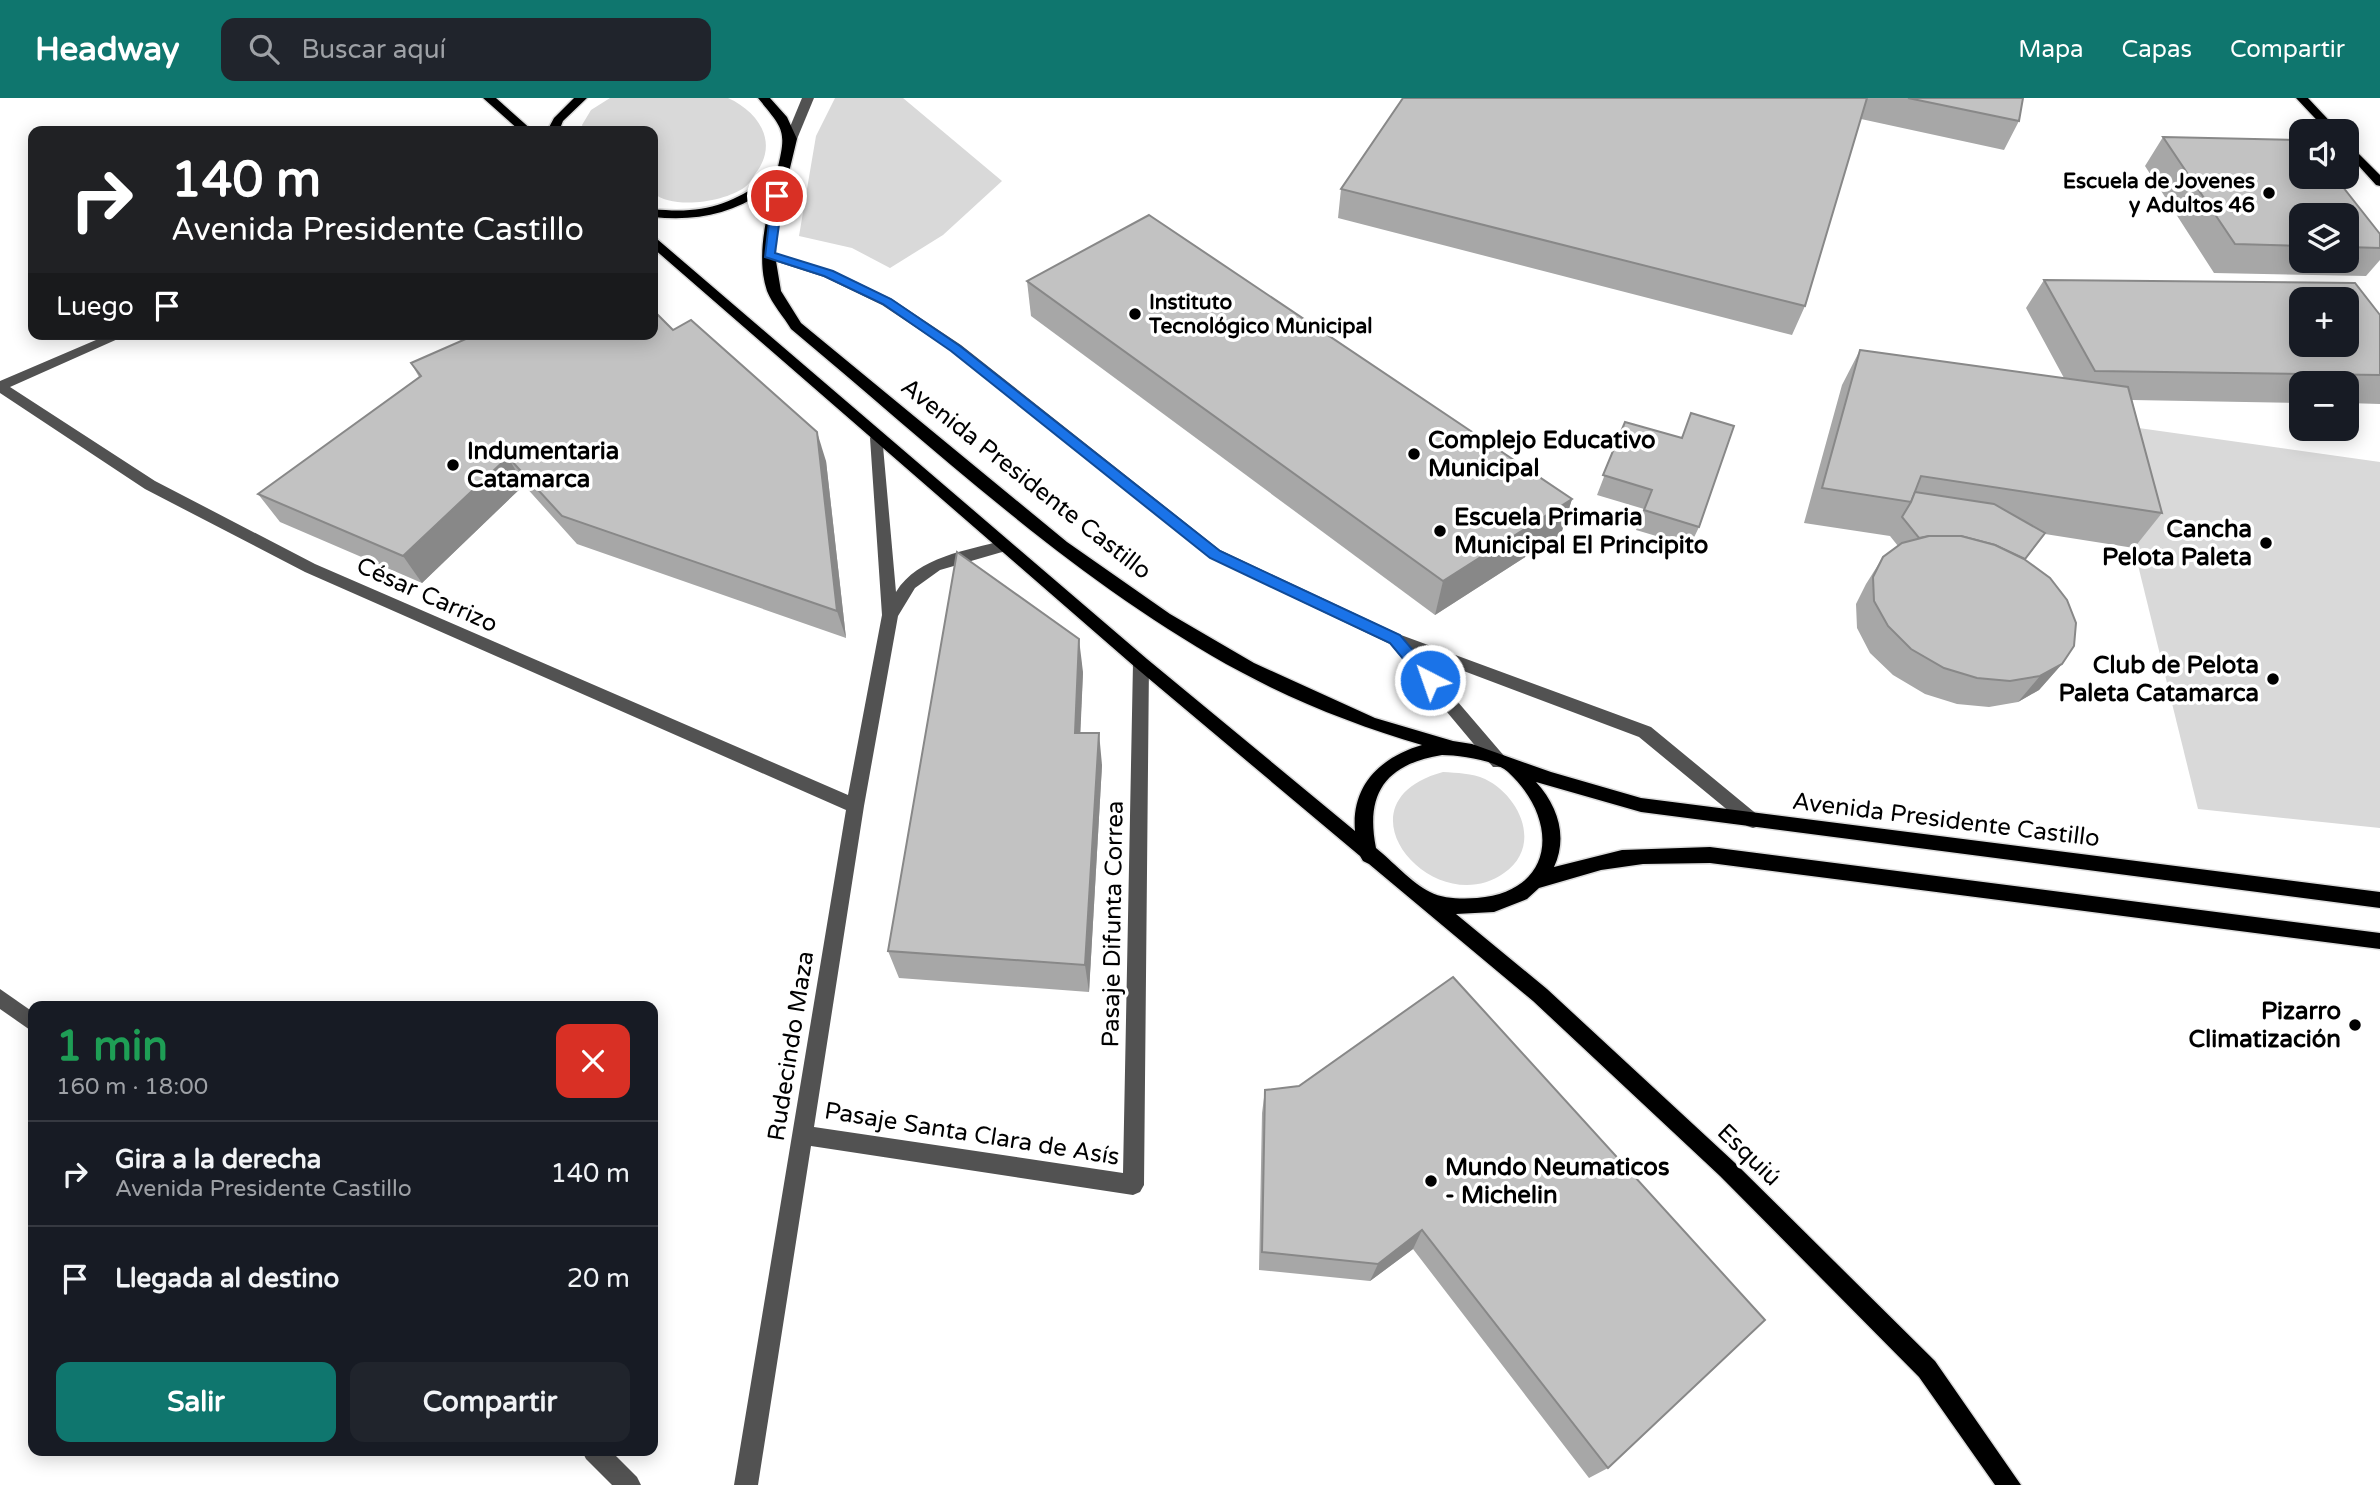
<!DOCTYPE html>
<html lang="es">
<head>
<meta charset="utf-8">
<style>
  body { margin:0; font-family:"Varela Round",sans-serif; background:#20242c; color:#f1f3f6; height:100vh; display:flex; flex-direction:column; font-size:26px; white-space:nowrap }
  * { box-sizing:border-box; margin:0 }
  p { font-size:23px; color:#9ea1a6 }
  .icon { flex:none; width:38px; height:38px; fill:none; stroke:currentColor; stroke-width:2; stroke-linecap:round; stroke-linejoin:round }
  .map { position:relative; flex:1; overflow:hidden }
  .details { position:absolute; left:28px; top:903px; width:630px; height:455px; display:flex; flex-direction:column; background:#171b24; border-radius:14px; box-shadow:0 4px 18px #0003 }
  .details>* { flex:none }
  .top-card { position:absolute; left:28px; top:28px; width:630px; height:214px; border-radius:14px; box-shadow:0 4px 18px #0003; background:#202124; color:#fff; overflow:hidden }
  .controls { position:absolute; left:2289px; top:21px; display:grid; gap:14px }
  .controls a { display:grid; place-items:center; width:70px; height:70px; border-radius:14px; background:#171b24; box-shadow:0 4px 18px #0003; font-size:35px }
  .pin { position:absolute; display:grid; place-items:center; width:60px; height:60px; color:#fff; margin:-30px; border:4px solid #fff; border-radius:50%; box-shadow:0 2px 7px #0007 }
  .me { position:absolute; width:77px; margin:-38px; rotate:319deg; stroke-linejoin:round; filter:drop-shadow(0 0 5px #0008) }
  .turn { display:flex; align-items:center; gap:24px; height:147px; padding:0 28px; font-size:32px }
  .turn .icon { width:91px; height:91px; stroke-width:2.5 }
  .turn b { display:block; font-size:49px; line-height:60px }
  .then { display:flex; align-items:center; height:66px; padding:0 28px; background:#0003; gap:14px; font-size:26px }
  .round { display:grid; place-items:center; flex:none; width:74px; height:74px; border-radius:14px; background:#20242c }
  .overview { display:flex; align-items:center; justify-content:space-between; height:119px; padding:0 28px }
  h1 { font-size:42px; font-weight:700; line-height:52px; color:#1e9e55 }
  .primary-button { display:flex; gap:14px; margin-top:auto; padding:14px 28px }
  .primary-button a { flex:1; height:80px; border-radius:14px; background:#0f766e; color:#fff; font-size:28px; font-weight:700; line-height:80px; text-align:center }
  .primary-button a+a { background:#20242c; color:#f1f3f6 }
  ul { padding:0; list-style:none }
  li { display:flex; align-items:center; gap:21px; height:105px; padding:0 28px; border-top:2px solid #363941 }
  li div { flex:1 }
  li b { display:block; font-size:26px }
  li em { font-style:normal }
  header { display:flex; align-items:center; gap:42px; box-sizing:border-box; height:98px; padding:0 35px; background:#0f766e; color:#fff }
  header strong { font-size:33px }
  nav { display:flex; gap:38px; margin-inline-start:auto; font-size:24px }
  .search { width:490px; height:63px; background:#20242c; display:flex; align-items:center; gap:18px; box-sizing:border-box; padding:0 24px; border-radius:14px; color:#9ea1a6; font-size:26px }
  .map>svg:first-child { display:block }
  .green { fill:#d9d9d9 }
  .lines { fill:none; stroke-linecap:round; stroke-linejoin:round }
  .major-casing { stroke:#dbdbdb; stroke-width:3 }
  .minor { fill:#525252; fill-rule:evenodd }
  .major { fill:#000; fill-rule:evenodd }
  .wall { fill:#a7a7a7; fill-rule:evenodd }
  .shaded-wall { fill:#888 }
  .building { fill:#c2c2c2; stroke:#888; stroke-width:2; fill-rule:evenodd }
  .route { fill:#1a73e8; stroke:#114b97; stroke-width:2 }
  .poi-dot { fill:#000; stroke:#fff; stroke-width:2.5 }
  .labels { text-anchor:middle; dominant-baseline:central; stroke-width:7; stroke-linejoin:round; paint-order:stroke }
  .far-poi-label { font-size:21px; font-weight:bold; fill:#000; stroke:#fff; text-anchor:end }
  .poi-label { font-size:24px; font-weight:bold; fill:#000; stroke:#fff; text-anchor:start }
  .street-label { font-size:24px; fill:#000; stroke:#fff }
</style>
</head>
<body>
<header>
<strong>Headway</strong>
<div class="search"><svg class="icon" aria-label="search" viewBox="0 0 24 24"><circle cx="10" cy="10" r="6"/><path d="M15 15l6 6"/></svg>Buscar aquí</div>
<nav><a>Mapa</a><a>Capas</a><a>Compartir</a></nav>
</header>
<div class="map">
<svg width="2380" height="1387" viewBox="0 0 2380 1387">
  <rect width="100%" height="100%" fill="#fff"/>
  <g class="green">
    <path d="M610,0H728C757,13 778,42 758,72C754,77 750,86 745,89C725,104 673,112 653,95V33H584L582,27L591,12Z"/>
    <path d="M835,0H903L1002,83L943,137L890,170L852,150L799,138L816,38Z"/>
    <path d="M2103,325L2380,364V730L2198,711Z"/>
    <path d="M1443,674C1457,675 1472,675 1485,681C1520,698 1543,748 1504,775C1434,825 1330,705 1443,674Z"/>
  </g>
  <g class="lines">
    <defs>
      <g id="major">
        <path d="M483,0H496L533,33H520Z"/>
        <path d="M574,0H587L563,23L559,33H547L554,20Z"/>
        <path d="M758,0H770L787,19L797,41L778,120L775,157L781,193L801,225L1067,444L1170,516L1254,565L1375,620L1453,643L1472,646L1551,674L1641,700L2380,794V810L1641,714L1536,684C1558,708 1568,739 1554,769L1622,752L1710,749L2380,835V851L1710,765L1643,766L1601,772L1539,790L1527,801L1494,814L1456,816L1547,891L1734,1064L1935,1263L2021,1387H1995L1919,1279L1720,1078L1533,903L1369,766L1363,763L1360,758L1135,569L653,150V140L657,141L1147,561L1355,733C1351,687 1381,659 1422,647C1361,629 1298,605 1241,574C1075,484 935,351 791,231C784,219 772,206 767,193C756,160 766,120 774,87C737,115 698,124 653,119V111C706,117 736,105 777,73C787,32 784,32 758,0ZM1442,657C1459,657 1495,662 1508,674C1559,721 1557,793 1477,800C1463,801 1443,801 1430,794C1413,786 1391,762 1376,750C1365,695 1386,666 1442,657Z"/>
        <path d="M2296,0H2308L2339,33H2327Z"/>
        <path d="M2347,44L2380,77V88L2376,87L2347,55Z"/>
      </g>
    </defs>
    <use href="#major" class="major-casing"/>
    <g class="minor">
      <path d="M802,0H814L797,41L787,43L785,41Z"/>
      <path d="M769,153L834,173L892,201L961,247L1220,452L1401,537L1651,629L1759,718L1762,723L1759,728L1753,730L1747,728L1639,639L1416,555L1505,659L1508,664L1505,669H1493L1390,546L1210,460L951,253L882,207L824,179L765,160L763,157Z"/>
      <path d="M110,236H129L10,289L155,383L315,466L848,697L882,517L870,340L872,337H882L896,494C918,458 967,453 1004,442L1012,448L1009,452L940,472L915,490L898,518L864,708L814,1029L1123,1075L1133,565L1141,559L1149,565L1144,1087L1140,1094L1133,1097L811,1048L758,1387H734L846,712L305,474L145,391L0,295V283Z"/>
      <path d="M0,891L33,914V934L0,911Z"/>
      <path d="M582,1353H611L637,1379L641,1387H612L586,1361Z"/>
    </g>
    <use href="#major" class="major"/>
  </g>
  <g class="wall">
    <path d="M1403,0H2023L2019,23L2004,52L1861,21L1805,208L1792,237L1338,120L1341,91Z"/>
    <path d="M2163,39L2301,42V79H2335L2380,136V162L2366,178L2214,175L2145,68ZM2301,117H2347V163H2301Z"/>
    <path d="M2044,182L2380,217V306L2347,305V285H2301V305L2132,302L2162,415L2134,450L2045,436L2025,462L2062,566L2039,592L2018,604L1989,609L1957,606L1925,596L1893,577L1870,555L1857,530L1856,506L1866,486L1883,459L1898,448L1890,438L1804,425L1842,287L1860,252L2064,280L2026,210Z"/>
    <path d="M1027,183L1572,401L1561,436L1435,517L1031,218Z"/>
    <path d="M673,232L826,363L846,540L577,446L524,387L422,485L280,424L258,396L419,279L411,265Z"/>
    <path d="M1625,324L1699,429L1690,448L1636,432L1644,411L1597,397Z"/>
    <path d="M1083,574L1080,635L1102,667L1089,894L899,880L888,853Z"/>
    <path d="M1453,879L1608,1370L1589,1380L1413,1151L1370,1183L1259,1172L1262,1015L1265,992L1299,988Z"/>
  </g>
  <g class="shaded-wall">
    <path d="M817,334L826,363L846,540L837,513Z"/>
    <path d="M508,359L524,387L422,485L403,458Z"/>
    <path d="M1572,401L1561,436L1435,517L1443,483Z"/>
    <path d="M1079,541L1083,574L1079,667L1075,635Z"/>
    <path d="M2062,566L2039,592L2018,604L2040,578Z"/>
    <path d="M1099,635L1102,667L1089,894L1085,867Z"/>
    <path d="M1422,1132L1413,1151L1370,1183L1378,1166Z"/>
  </g>
  <g class="building">
    <path d="M1403,0H1867L1805,208L1341,91Z"/>
    <path d="M1908,0H2023L2019,23Z"/>
    <path d="M2163,39L2301,42V79H2335L2380,136V150L2347,149V117H2301V148L2235,146Z"/>
    <path d="M1149,117L1572,401L1443,483L1027,183Z"/>
    <path d="M2044,182L2355,185L2380,217V277L2095,273ZM2301,201H2347V247H2301Z"/>
    <path d="M653,212L673,232L691,222L817,334L837,513L562,418L508,359L403,458L258,396L421,278L411,265L477,236H653Z"/>
    <path d="M1860,252L2128,289L2162,415L1921,378L1911,404L1822,390Z"/>
    <path d="M1691,315L1734,328L1699,429L1644,412L1652,392L1603,377L1625,324L1682,340Z"/>
    <path d="M1915,394L1994,406L2045,435L2025,461L1995,447L1961,438H1929L1919,440L1902,419L1911,404Z"/>
    <path d="M1929,438H1961L1995,447L2024,461L2050,480L2067,502L2076,525L2074,548L2062,566L2040,578L2010,583L1977,580L1944,570L1911,551L1888,528L1874,503L1873,479L1883,459L1902,445Z"/>
    <path d="M957,454L1079,541L1075,635H1099L1085,867L888,853Z"/>
    <path d="M1453,879L1765,1222L1608,1370L1422,1132L1378,1166L1262,1154L1265,992L1299,988Z"/>
  </g>
  <path class="route" d="M777,94L783,98L775,155L833,173L891,201L960,248L1220,453L1400,537L1435,578V586H1424L1390,545L1210,460L951,253L883,206L824,178L765,159L772,98Z"/>
  <g class="poi-dot">
    <circle cx="2269" cy="95" r="7"/>
    <circle cx="1135" cy="216" r="7"/>
    <circle cx="1414" cy="356" r="7"/>
    <circle cx="453" cy="367" r="7"/>
    <circle cx="1440" cy="433" r="7"/>
    <circle cx="2266" cy="445" r="7"/>
    <circle cx="2273" cy="581" r="7"/>
    <circle cx="2355" cy="927" r="7"/>
    <circle cx="1431" cy="1083" r="7"/>
  </g>
  <g class="labels">
    <g class="far-poi-label">
      <text x="2255" y="83">Escuela de Jovenes<tspan x="2255" dy="24">y Adultos 46</tspan></text>
      <text x="1149" y="204" text-anchor="start">Instituto<tspan x="1149" dy="24">Tecnológico Municipal</tspan></text>
    </g>
    <g class="poi-label">
      <text x="1428" y="342">Complejo Educativo<tspan x="1428" dy="28">Municipal</tspan></text>
      <text x="467" y="353">Indumentaria<tspan x="467" dy="28">Catamarca</tspan></text>
      <text x="1454" y="419">Escuela Primaria<tspan x="1454" dy="28">Municipal El Principito</tspan></text>
      <text x="2252" y="431" text-anchor="end">Cancha<tspan x="2252" dy="28">Pelota Paleta</tspan></text>
      <text x="2259" y="567" text-anchor="end">Club de Pelota<tspan x="2259" dy="28">Paleta Catamarca</tspan></text>
      <text x="2341" y="913" text-anchor="end">Pizarro<tspan x="2341" dy="28">Climatización</tspan></text>
      <text x="1445" y="1069">Mundo Neumaticos<tspan x="1445" dy="28">- Michelin</tspan></text>
    </g>
    <g class="street-label">
      <text transform="translate(1026 381) rotate(38)">Avenida Presidente Castillo</text>
      <text transform="translate(427 497) rotate(24)">César Carrizo</text>
      <text transform="translate(1946 722) rotate(7)">Avenida Presidente Castillo</text>
      <text transform="translate(1113 826) rotate(-89)">Pasaje Difunta Correa</text>
      <text transform="translate(791 948) rotate(-81)">Rudecindo Maza</text>
      <text transform="translate(972 1036) rotate(9)">Pasaje Santa Clara de Asís</text>
      <text transform="translate(1749 1057) rotate(44)">Esquiú</text>
    </g>
  </g>
</svg>
<div class="controls">
<a><svg class="icon" aria-label="sound" viewBox="0 0 24 24"><path d="M4 9h4l5-4v14l-5-4H4zM17 9q2 3 0 6"/></svg></a>
<a><svg class="icon" aria-label="layers" viewBox="0 0 24 24"><path d="M12 4l9 5-9 5-9-5zM3 14l9 5 9-5"/></svg></a>
<a>+</a>
<a>−</a>
</div>
<div class="pin" style="left:777px;top:98px;background:#d93025"><svg class="icon" aria-label="arrive" viewBox="0 0 24 24"><path d="M6 21V4h12l-3 4 3 4H6"/></svg></div>
<svg class="me" style="left:1430px;top:582px" viewBox="-20 -20 40 40"><circle r="17" fill="#1a73e8" stroke="#fff" stroke-width="3"/><path d="M0-11L8 9 0 5-8 9z" fill="#fff"/></svg>
<div class="top-card">
<div class="turn"><svg class="icon" aria-label="right" viewBox="0 0 24 24"><path d="M7 20v-9h11M14 6l5 5-5 5"/></svg><div><b>140 m</b>Avenida Presidente Castillo</div></div>
<div class="then">Luego<svg class="icon" aria-label="arrive" viewBox="0 0 24 24"><path d="M6 21V4h12l-3 4 3 4H6"/></svg></div>
</div>
<section class="details">
<div class="overview"><div><h1>1 min</h1><p>160 m · 18:00</p></div><a class="round" style="background:#d93025;color:#fff"><svg class="icon" aria-label="close" viewBox="0 0 24 24"><path d="M6 6l12 12M18 6L6 18"/></svg></a></div>
<ul>
<li><svg class="icon" aria-label="right" viewBox="0 0 24 24"><path d="M7 20v-9h11M14 6l5 5-5 5"/></svg><div><b>Gira a la derecha</b><p>Avenida Presidente Castillo</p></div><em>140 m</em></li>
<li><svg class="icon" aria-label="arrive" viewBox="0 0 24 24"><path d="M6 21V4h12l-3 4 3 4H6"/></svg><div><b>Llegada al destino</b></div><em>20 m</em></li>
</ul>
<div class="primary-button"><a>Salir</a><a>Compartir</a></div>
</section>
</div>
</body>
</html>
